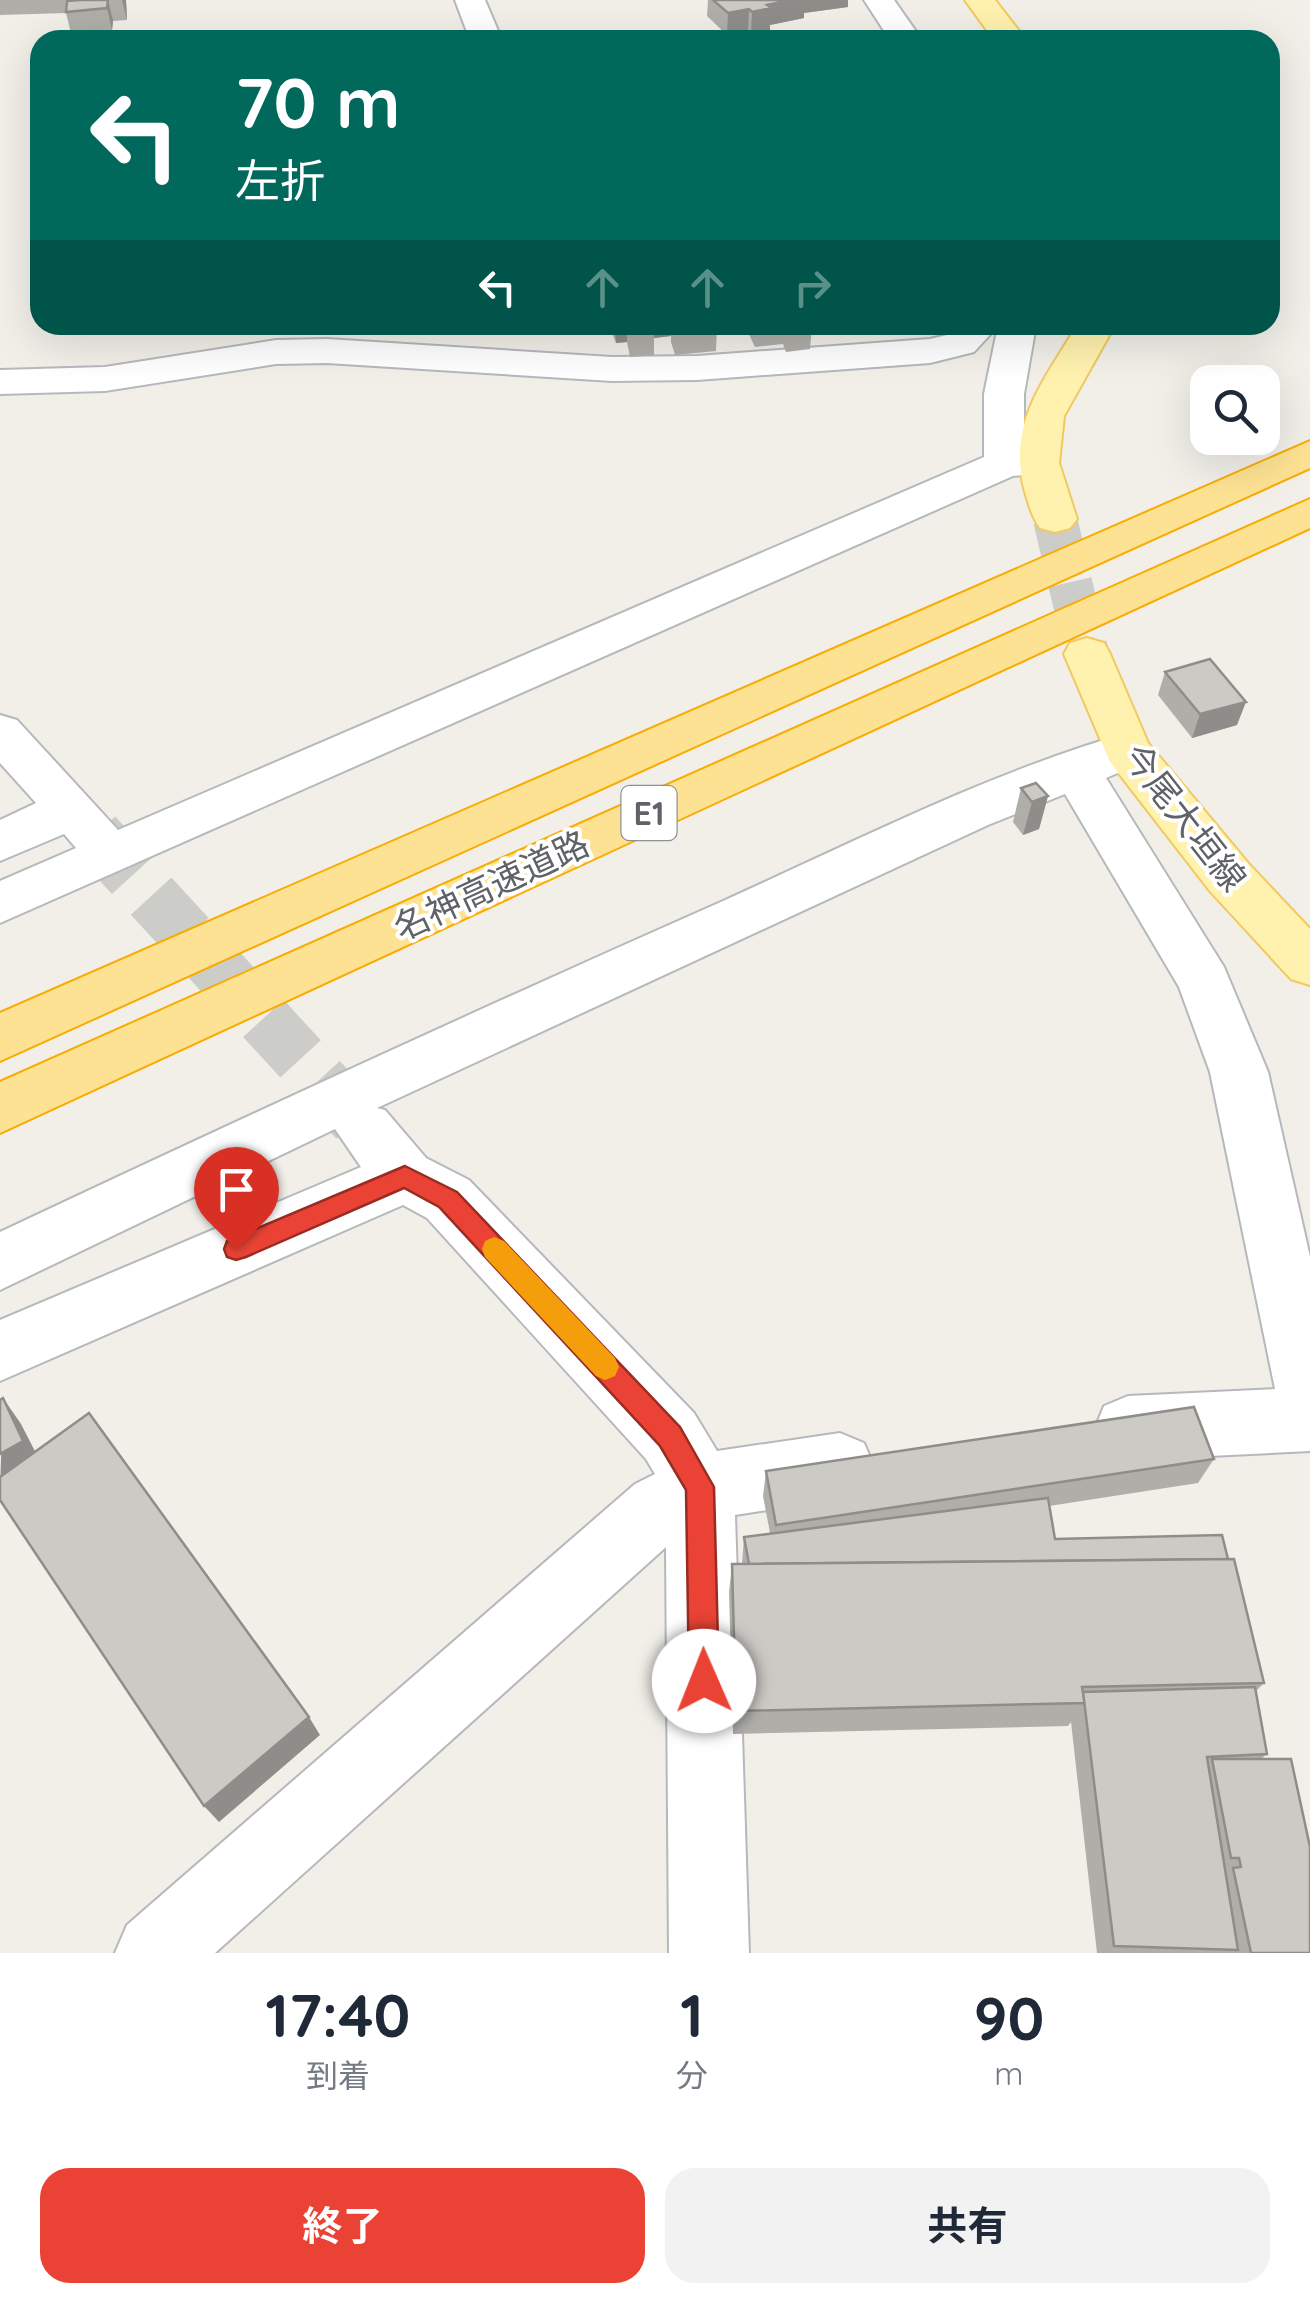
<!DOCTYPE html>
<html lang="ja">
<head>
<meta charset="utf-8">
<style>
  body { margin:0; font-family:Quicksand,"Noto Sans JP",sans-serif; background:#f2f2f3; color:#1f2937; height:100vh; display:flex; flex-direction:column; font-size:38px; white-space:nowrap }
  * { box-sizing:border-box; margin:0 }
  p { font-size:32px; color:#747a83 }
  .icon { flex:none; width:55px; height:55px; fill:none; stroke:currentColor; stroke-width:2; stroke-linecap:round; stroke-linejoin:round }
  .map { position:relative; height:1953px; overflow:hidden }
  .panel { display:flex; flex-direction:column; background:#fff; flex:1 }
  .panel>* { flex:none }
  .hud { position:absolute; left:30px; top:30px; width:1250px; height:305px; border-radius:30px; box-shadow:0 10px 40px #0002; background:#00695c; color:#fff; overflow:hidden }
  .tools { position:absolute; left:1190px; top:365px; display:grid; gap:20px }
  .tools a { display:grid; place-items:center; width:90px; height:90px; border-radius:20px; background:#fff; box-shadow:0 10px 40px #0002; font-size:50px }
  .pin { position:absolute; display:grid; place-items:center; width:85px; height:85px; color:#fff; margin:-102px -42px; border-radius:50% 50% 50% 0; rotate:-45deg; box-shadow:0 0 10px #0007 }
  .pin .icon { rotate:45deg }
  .me { position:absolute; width:110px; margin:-55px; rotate:359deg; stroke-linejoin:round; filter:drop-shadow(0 0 8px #0008) }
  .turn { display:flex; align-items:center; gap:35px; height:210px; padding:0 40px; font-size:45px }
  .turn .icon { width:130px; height:130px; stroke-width:2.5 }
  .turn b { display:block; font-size:70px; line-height:85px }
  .lanes { display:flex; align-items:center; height:95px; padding:0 40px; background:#0003; justify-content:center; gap:50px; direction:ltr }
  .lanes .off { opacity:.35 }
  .eta { display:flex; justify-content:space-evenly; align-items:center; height:170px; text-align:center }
  .eta b { font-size:60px; font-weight:700; line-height:70px }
  .action { display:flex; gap:20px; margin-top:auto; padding:20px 40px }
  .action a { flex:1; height:115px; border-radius:30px; background:#ea4335; color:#fff; font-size:40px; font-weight:700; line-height:115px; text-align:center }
  .action a+a { background:#f2f2f3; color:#1f2937 }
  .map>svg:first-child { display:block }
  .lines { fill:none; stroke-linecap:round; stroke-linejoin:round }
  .minor-tunnel { stroke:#ccccc8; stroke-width:55; stroke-dasharray:55 28; stroke-linecap:butt }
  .major-tunnel { stroke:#ccccc8; stroke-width:44; stroke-dasharray:44 21; stroke-linecap:butt }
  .minor-casing { stroke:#b5b8bc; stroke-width:4 }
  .major-casing { stroke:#f2c960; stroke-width:4 }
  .highway-casing { stroke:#f9ab00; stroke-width:4 }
  .minor { fill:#fff; fill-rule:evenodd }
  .major { fill:#fff2af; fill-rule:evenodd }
  .highway { fill:#fde293; fill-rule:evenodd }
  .wall { fill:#afaea9 }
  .shaded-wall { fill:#8f8d8a }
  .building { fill:#cccac5; stroke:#8f8d8a; stroke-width:2.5 }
  .route { fill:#ea4335; stroke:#982c22; stroke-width:2.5 }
  .slow { fill:#f59e0b }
  .labels { text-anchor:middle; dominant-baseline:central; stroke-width:8; stroke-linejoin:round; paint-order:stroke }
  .shield { fill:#fff; stroke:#8f9295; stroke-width:2.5 }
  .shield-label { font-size:32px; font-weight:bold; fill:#5f6368 }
  .street-label { font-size:35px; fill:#5f6368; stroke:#fff }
</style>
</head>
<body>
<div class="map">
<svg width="1310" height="1953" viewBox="0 0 1310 1953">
  <rect width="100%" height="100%" fill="#f1efe8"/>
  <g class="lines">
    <path class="minor-tunnel" d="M95,835L364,1128"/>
    <path class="major-tunnel" d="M1055,519L1087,654"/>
    <defs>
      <g id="minor">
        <path d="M455,0H485L502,40H470Z"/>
        <path d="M864,0H894L922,40H890Z"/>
        <path d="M957,325H1036L1024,394V445L1025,450L1053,454L1059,463L1053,472L1013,476L0,923V881L76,848L64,834L0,861V820L36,803L0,763V715L17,720L118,830L984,457V394L998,326L974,352L930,363L697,380L612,381L327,363L276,364L105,391L0,394V370L105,367L276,340L327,339L612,357L697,356L930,339L947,335Z"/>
        <path d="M1127,733L1144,738L1152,750L1144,762L1106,778L1224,967L1268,1072L1310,1257V1451L1128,1460L1104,1450L1095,1428L1104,1406L1128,1396L1275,1389L1210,1072L1179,987L1065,794L988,825L377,1108L385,1110L426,1158L469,1180L694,1413L717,1451L840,1433L864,1443L874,1466L864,1489L840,1499L735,1515L749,1953H669L666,1547L215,1953H115L127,1925L635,1484L655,1474L646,1459L427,1218L403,1205L0,1381V1320L361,1167L335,1129L0,1290V1232C240,1119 481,1008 723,901C854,842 991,772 1127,733Z"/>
      </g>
      <g id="major">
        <path d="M965,0H995L1026,40H994Z"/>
        <path d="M1077,325H1115L1064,416L1059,463L1077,519L1070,528L1055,532L1040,528C1032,517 1029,505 1025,492C1006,424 1044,381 1077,325Z"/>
        <path d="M1087,638L1104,643L1110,654L1148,743L1248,863L1310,929V985L1291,979L1210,891L1110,762L1064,654L1070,643Z"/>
      </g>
      <g id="highway">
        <path d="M1310,441V468L0,1061V1013Z"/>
        <path d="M1310,499V528L0,1133V1082Z"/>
      </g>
    </defs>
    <use href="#minor" class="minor-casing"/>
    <use href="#major" class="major-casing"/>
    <use href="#highway" class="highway-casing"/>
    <use href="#minor" class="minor"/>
    <use href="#major" class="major"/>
    <use href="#highway" class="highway"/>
  </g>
  <g class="wall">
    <path d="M0,0H126L127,20L113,21L112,30L71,33L66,13L0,15Z"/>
    <path d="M708,0H848V7L804,13V18L770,25V30L751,33L748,30L727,35L707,16Z"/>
    <path d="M609,325H717L716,351L675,355L671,342V336L654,338V355L630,357L627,342L616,343Z"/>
    <path d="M747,325H812L810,349L786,352L783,344L755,347L747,330Z"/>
    <path d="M1165,672L1237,725L1192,738L1158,695Z"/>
    <path d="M1021,788L1048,796L1039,829L1023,835L1013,822Z"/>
    <path d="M1214,1459L1198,1483L1049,1506L1055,1539L1264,1683L1255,1692L1267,1754L1261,1759L1310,1953H1097L1071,1722L1068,1726L733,1734L729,1592L732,1564H742L744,1537L770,1533L763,1496L766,1471Z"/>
  </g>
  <g class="shaded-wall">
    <path d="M108,0L113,21L112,30L107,8Z"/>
    <path d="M122,0H126L127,20Z"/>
    <path d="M791,0H848V7L804,13V18L770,25V30L751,33L752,12L767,5Z"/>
    <path d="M749,9L748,30L727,35L728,13Z"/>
    <path d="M615,325H627V342L616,343Z"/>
    <path d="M654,325H671V336L654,338Z"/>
    <path d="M1246,702L1237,725L1192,738L1200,714Z"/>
    <path d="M1048,796L1039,829L1023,835L1032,802Z"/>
    <path d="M3,1398L21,1424L42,1465L0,1490Z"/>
    <path d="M309,1717L320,1735L219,1822L204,1806Z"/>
  </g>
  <g class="building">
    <path d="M81,0H108L107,8L66,12L67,1Z"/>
    <path d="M713,0H791L767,5L771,8L752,12L749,9L728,13Z"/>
    <path d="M1210,659L1246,702L1200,714L1165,672Z"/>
    <path d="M1036,783L1048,796L1032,802L1021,788Z"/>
    <path d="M3,1398L23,1441L0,1454V1400Z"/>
    <path d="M1194,1407L1214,1459L776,1525L766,1471Z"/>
    <path d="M89,1413L309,1717L204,1806L0,1500V1477Z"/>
    <path d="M1048,1498L1055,1539L1222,1535L1228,1559L749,1564L744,1537Z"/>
    <path d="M1234,1559L1264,1683L1082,1687L1085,1703L736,1711L732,1564Z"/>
    <path d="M1255,1687L1267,1754L1207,1757L1238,1950L1114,1946L1083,1692Z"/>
    <path d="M1212,1759H1291L1310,1847V1953H1251L1233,1868L1241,1867L1239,1858H1231Z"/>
  </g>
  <path class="route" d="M405,1166L457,1192L680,1427L714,1487L719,1681L714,1692L704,1696L693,1692L689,1681L686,1490L660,1446L439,1207L404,1188L246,1257L236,1260L227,1257L224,1249L227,1241Z"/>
  <path class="slow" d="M494,1237L504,1241L615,1358L619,1367L615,1376L605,1380L596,1376L485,1257L482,1249L485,1241Z"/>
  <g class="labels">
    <rect class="shield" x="621.5" y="786" width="55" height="54" rx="8"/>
    <g class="shield-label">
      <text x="649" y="813">E1</text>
    </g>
    <g class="street-label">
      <text transform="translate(1185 817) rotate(52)">今尾大垣線</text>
      <text transform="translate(491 885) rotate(-25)">名神高速道路</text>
    </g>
  </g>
</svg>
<div class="tools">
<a><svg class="icon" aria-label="search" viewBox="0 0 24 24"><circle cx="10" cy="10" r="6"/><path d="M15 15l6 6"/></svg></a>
</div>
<div class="pin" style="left:236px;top:1249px;background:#d93025"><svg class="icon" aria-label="arrive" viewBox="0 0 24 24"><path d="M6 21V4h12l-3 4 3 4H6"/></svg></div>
<svg class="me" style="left:704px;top:1681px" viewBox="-20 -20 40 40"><circle r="19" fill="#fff"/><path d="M0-13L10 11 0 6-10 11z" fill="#ea4335"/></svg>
<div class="hud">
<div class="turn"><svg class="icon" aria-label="left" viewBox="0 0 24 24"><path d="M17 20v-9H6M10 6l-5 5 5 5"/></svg><div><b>70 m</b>左折</div></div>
<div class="lanes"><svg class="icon" aria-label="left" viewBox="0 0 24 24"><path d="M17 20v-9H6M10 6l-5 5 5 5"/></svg><svg class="icon off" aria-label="ahead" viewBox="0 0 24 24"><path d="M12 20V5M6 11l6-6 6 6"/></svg><svg class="icon off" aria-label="ahead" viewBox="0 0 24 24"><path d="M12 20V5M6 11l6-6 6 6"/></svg><svg class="icon off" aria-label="right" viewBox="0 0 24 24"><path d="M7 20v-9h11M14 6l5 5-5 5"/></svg></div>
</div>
</div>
<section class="panel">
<div class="eta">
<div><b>17:40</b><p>到着</p></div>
<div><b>1</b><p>分</p></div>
<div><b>90</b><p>m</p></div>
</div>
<div class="action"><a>終了</a><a>共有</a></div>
</section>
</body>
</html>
